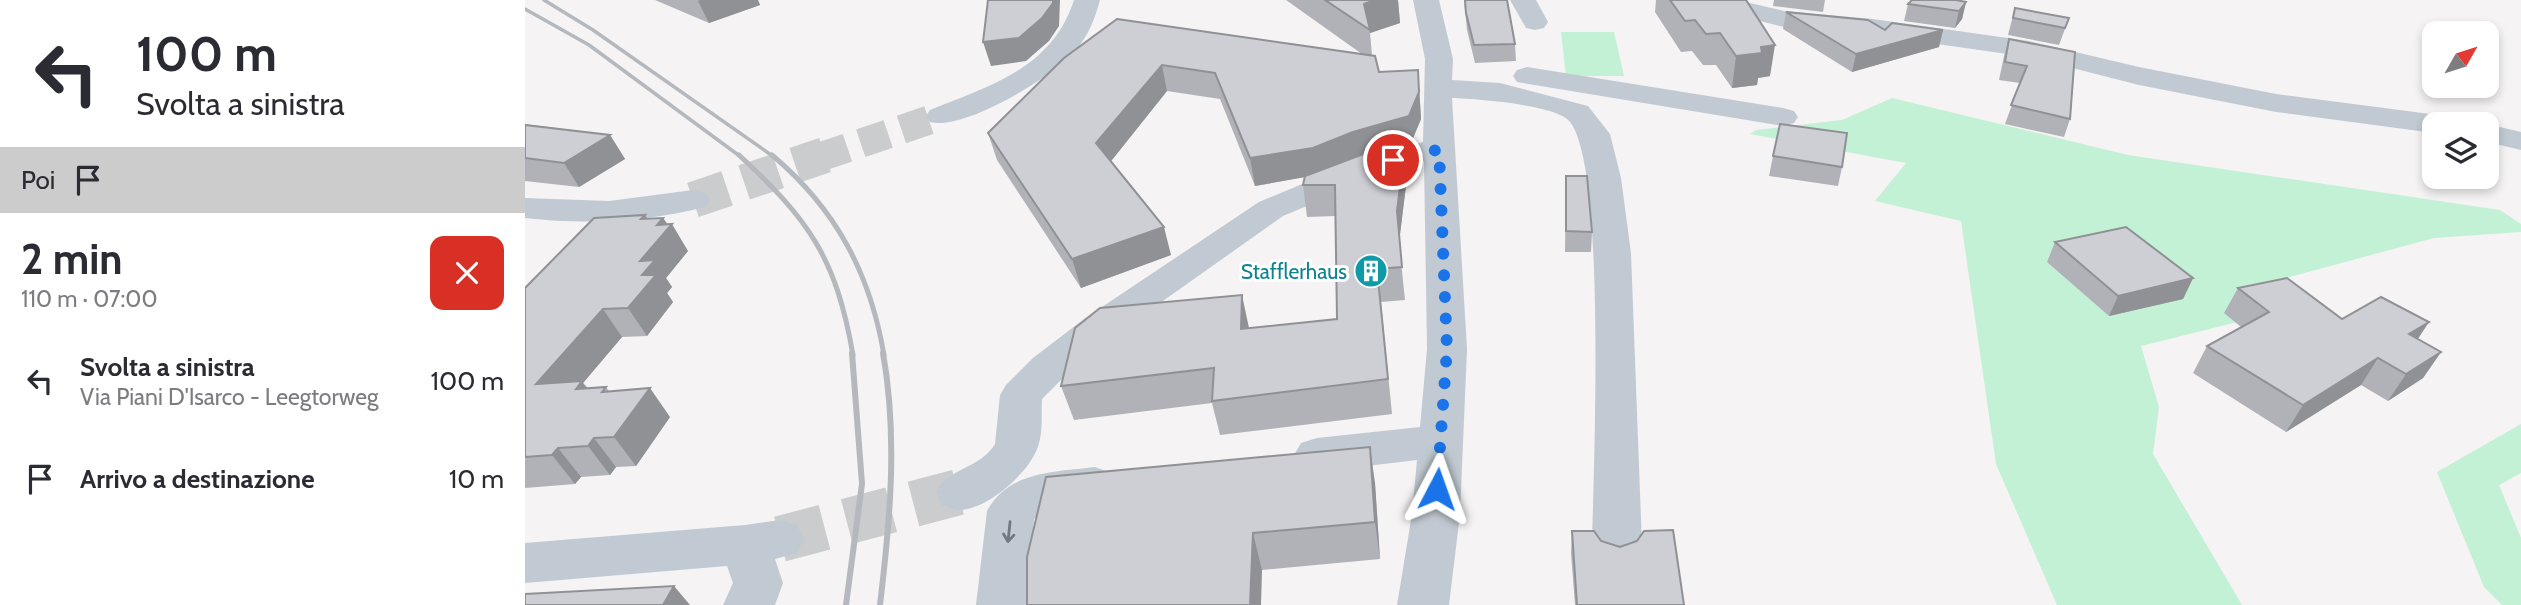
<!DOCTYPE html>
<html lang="it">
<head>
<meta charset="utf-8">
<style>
  body { margin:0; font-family:Cabin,sans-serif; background:#f7f7f7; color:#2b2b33; height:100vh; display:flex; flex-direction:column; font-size:26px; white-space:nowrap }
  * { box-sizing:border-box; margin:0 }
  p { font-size:23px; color:#7c7c81 }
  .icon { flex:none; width:38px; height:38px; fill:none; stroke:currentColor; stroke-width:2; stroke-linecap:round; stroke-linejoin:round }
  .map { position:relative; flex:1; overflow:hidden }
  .side { display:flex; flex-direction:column; background:#fff; width:525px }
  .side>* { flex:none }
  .top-card { background:#fff; color:#2b2b33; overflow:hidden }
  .needle { width:46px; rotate:51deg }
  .fabs { position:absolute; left:1897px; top:21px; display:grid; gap:14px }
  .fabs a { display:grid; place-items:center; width:77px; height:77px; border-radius:14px; background:#fff; box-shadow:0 4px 10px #0003; font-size:35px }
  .pin { position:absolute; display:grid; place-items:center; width:60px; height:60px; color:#fff; margin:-30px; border:4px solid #fff; border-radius:50%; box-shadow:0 2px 7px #0007 }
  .me { position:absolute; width:77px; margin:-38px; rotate:4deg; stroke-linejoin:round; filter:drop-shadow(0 0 5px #0008) }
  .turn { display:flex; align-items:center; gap:24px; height:147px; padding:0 21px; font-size:32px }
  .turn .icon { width:91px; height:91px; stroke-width:2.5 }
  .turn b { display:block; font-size:49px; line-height:60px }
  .then { display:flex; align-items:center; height:66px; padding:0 21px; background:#0003; gap:14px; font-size:26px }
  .round { display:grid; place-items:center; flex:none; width:74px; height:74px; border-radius:14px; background:#f7f7f7 }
  .head { display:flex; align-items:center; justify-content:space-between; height:119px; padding:0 21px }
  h1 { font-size:42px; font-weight:700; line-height:52px }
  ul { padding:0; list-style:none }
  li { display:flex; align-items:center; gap:21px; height:98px; padding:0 21px }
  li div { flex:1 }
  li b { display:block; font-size:26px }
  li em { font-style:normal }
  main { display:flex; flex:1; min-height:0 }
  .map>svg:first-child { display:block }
  .green { fill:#c3f1d5 }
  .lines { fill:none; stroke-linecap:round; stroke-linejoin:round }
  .minor-tunnel-far2 { stroke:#caccce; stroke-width:29; stroke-dasharray:29 14; stroke-linecap:butt }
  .minor-tunnel-far1 { stroke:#caccce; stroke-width:36; stroke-dasharray:36 18; stroke-linecap:butt }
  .minor-tunnel { stroke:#caccce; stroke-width:46; stroke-dasharray:46 23; stroke-linecap:butt }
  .minor { fill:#c1cad2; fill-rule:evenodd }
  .rail-far2 { stroke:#b5b8bd; stroke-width:3.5 }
  .rail-far1 { stroke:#b5b8bd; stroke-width:5 }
  .rail { stroke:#b5b8bd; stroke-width:6 }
  .wall { fill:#b0b2b7 }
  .shaded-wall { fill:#909195 }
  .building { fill:#cdcfd5; stroke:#909195; stroke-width:2 }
  .oneway { stroke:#6e7983 }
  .route { stroke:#1a73e8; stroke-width:12; stroke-dasharray:0 21.6 }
  .labels { text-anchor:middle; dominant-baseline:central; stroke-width:6; stroke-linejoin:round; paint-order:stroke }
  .culture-label { font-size:21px; fill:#0d838f; stroke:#fff; text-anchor:end }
</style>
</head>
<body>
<main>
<section class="side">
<div class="top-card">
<div class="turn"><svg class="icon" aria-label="left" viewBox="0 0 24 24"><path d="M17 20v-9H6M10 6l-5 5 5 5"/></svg><div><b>100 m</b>Svolta a sinistra</div></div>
<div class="then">Poi<svg class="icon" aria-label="arrive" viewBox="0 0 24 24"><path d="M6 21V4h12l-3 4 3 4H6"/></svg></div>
</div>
<div class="head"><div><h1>2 min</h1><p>110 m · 07:00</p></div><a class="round" style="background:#d93025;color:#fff"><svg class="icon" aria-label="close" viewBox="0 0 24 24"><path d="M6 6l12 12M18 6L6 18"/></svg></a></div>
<ul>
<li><svg class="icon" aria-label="left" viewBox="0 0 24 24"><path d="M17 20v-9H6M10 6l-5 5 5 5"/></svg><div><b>Svolta a sinistra</b><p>Via Piani D'Isarco - Leegtorweg</p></div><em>100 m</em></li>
<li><svg class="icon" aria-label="arrive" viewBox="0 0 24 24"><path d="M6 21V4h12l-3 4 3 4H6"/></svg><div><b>Arrivo a destinazione</b></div><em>10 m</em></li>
</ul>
</section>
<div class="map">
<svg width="1996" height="605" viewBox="0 0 1996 605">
  <rect width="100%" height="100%" fill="#f5f3f3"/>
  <g class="green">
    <path d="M1036,32H1089L1099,76H1041Z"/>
    <path d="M1367,98L1603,155L1975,210L1996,224V232L1909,238L1750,281L1768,308L1616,346L1634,407L1628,454L1717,605H1532L1471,464L1436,221L1350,201L1381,163L1225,134L1231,130L1317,120Z"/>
    <path d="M1996,424V473L1974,485L1996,538V605H1977L1959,587L1912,472Z"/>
  </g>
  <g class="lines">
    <path class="minor-tunnel-far2" d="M295,157L416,116"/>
    <path class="minor-tunnel-far1" d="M168,200L300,155"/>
    <path class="minor-tunnel" d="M255,539L434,492"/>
    <g class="minor">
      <path d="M549,0H575C570,18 564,34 552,49C530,76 439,131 405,122L401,116L405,110C467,85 527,68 549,0Z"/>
      <path d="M888,0H914L928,59L927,80L975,83L1063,106L1085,134L1096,178L1106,253L1117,546L1109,560L1092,566L1075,560L1067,546C1068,481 1083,151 1042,119C1023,104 952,99 927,98L942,349L935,514L924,605H872L887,514L892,460L792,472L776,467L769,455L776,443L792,438L895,427L902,349L899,161L856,175L758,216L587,337L538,378L517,399C516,413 518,430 514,443C508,470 462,511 433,510C428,509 422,506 417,505L411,492C423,468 456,468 470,444L475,395L481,385L508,358L559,319L734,202L832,161L898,142L900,59Z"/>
      <path d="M985,0H1011L1023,22L1019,28L1010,30L1001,28Z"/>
      <path d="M1167,0H1212L1259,11L1348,19L1504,41L1614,67L1751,94L1913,115L1924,117L1928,124H1909V133L1751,112L1614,85L1504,57L1348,35L1259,27L1171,5Z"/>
      <path d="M1002,67L1258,108L1269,111L1273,117L1269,123L1258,126L992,82L988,76L992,70Z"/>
      <path d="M1960,124H1962L1996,132V150L1962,142V124Z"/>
      <path d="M168,190L180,193L185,200L180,207C121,222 60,225 0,218V198L84,201Z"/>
      <path d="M570,467L586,473L593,485L586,497L570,503L524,508L509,519L503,605H451L462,511C483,471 530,472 570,467Z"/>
      <path d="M255,520L272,525L279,539L272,553L250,559L258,583L250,605H198L208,583L202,566L0,583V543L220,525Z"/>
    </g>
    <g class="rail-far2">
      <path d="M19,0L68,30L249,157"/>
      <path d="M0,9L64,45L216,157"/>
    </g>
    <g class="rail-far1">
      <path d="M214,155C285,221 311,258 328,355"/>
      <path d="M247,155C311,209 345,273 359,355"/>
    </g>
    <g class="rail">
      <path d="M321,605L337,484L327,353"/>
      <path d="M355,605C365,521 373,437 358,353"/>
    </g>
  </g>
  <g class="wall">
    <path d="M130,0H233L235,5L184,23Z"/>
    <path d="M761,0H873L875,23L845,33L847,55L854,72L893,70L896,119L886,143L881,144L883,169L874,242L880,300L856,302L867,414L695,435L687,403L549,420L536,386L724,328L812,319L810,216L782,217L778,185L779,177L730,186L695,99L642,91L586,161L646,255L556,288L472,160L463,133L592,19L837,54Z"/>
    <path d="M939,0H982L990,44L991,61L950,63L942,30Z"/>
    <path d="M1131,0H1221L1245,76L1233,78L1232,85L1207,88L1191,65H1178L1167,51L1156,52L1130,12Z"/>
    <path d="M1249,0H1300L1298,12L1248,6Z"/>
    <path d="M1441,2L1437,19L1430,28L1379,21L1383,4Z"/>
    <path d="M1490,8L1544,18L1534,45L1483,35Z"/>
    <path d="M1261,12L1360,30H1418L1414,47L1327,72L1258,29Z"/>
    <path d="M1484,39L1545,119L1539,137L1480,124L1495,83L1474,80L1479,56Z"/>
    <path d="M0,124L85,135L100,159L54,187L0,181Z"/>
    <path d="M1248,156L1317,167L1313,186L1244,176Z"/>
    <path d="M1041,176L1067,232L1066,252H1040Z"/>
    <path d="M120,215L122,219L138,218L163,251L141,278L147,287L142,293L148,302L122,336L97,337L58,383L63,388L81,387L84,391L145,417L111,466L91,467L85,475L56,477L50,484L0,488V288Z"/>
    <path d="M1530,242L1668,278L1658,299L1584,316L1522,262Z"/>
    <path d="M1713,288L1817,319L1893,339L1916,352L1898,378L1863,401L1836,385L1761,432L1668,373L1682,346L1716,327L1699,313Z"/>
    <path d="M850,483L855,559L737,570L502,557Z"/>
    <path d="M1047,531L1076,541L1159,605H1050L1046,553Z"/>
  </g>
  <g class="shaded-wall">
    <path d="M175,0H233L235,5L184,23L173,1Z"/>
    <path d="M528,0H535L534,26L524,41L501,61L466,66L458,42Z"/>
    <path d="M850,0H873L875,23L845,33L839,4Z"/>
    <path d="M1441,2L1437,19L1430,28L1434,11Z"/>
    <path d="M1418,30L1414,47L1327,72L1331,54Z"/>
    <path d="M1250,45L1245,76L1233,78L1232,85L1207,88L1211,56L1236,47Z"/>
    <path d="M637,65L642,91L579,170L571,143Z"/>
    <path d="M893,70L896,119L886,143L881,144L883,169L874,243L872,211L792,175L730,186L725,158Z"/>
    <path d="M85,135L100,159L54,187L39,163Z"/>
    <path d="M120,215L134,239L132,225L138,218L144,227L147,224L163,251L141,278L147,287L142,293L148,302L122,336L103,308L117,275L115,261L116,219Z"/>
    <path d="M639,227L646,255L556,288L547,259Z"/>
    <path d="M1668,278L1658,299L1584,316L1593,296Z"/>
    <path d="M717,295L724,328L716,329Z"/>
    <path d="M78,309L97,337L58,383L78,410L11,384Z"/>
    <path d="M1904,322L1887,348L1884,334Z"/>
    <path d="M1916,352L1898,378L1863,401L1881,374Z"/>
    <path d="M1853,358L1836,385L1761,432L1778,405Z"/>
    <path d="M125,388L145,417L111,466L89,437Z"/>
    <path d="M69,438L91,467L85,475L63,446Z"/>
    <path d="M845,447L850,483L855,559L850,522Z"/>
    <path d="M33,448L56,477L50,484L27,455Z"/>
    <path d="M728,533L737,570L736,605H725Z"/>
    <path d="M149,586L165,605H138Z"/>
  </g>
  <g class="building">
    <path d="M463,0H528V3L517,18L494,38L458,42Z"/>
    <path d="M800,0H850L839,4L845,30Z"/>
    <path d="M940,0H982L990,44L949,45L941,13Z"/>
    <path d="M1145,0H1221L1250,45L1236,47L1237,53L1211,56L1195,33L1181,34L1170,20L1160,21Z"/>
    <path d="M1387,0H1431L1441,2L1434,11L1383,4Z"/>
    <path d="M1490,8L1544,18L1540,28L1488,18Z"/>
    <path d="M1261,12L1343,20L1360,30L1367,23L1418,30L1331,54Z"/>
    <path d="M592,19L850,56L854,72L893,70L894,92L884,116L828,132L788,148L725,158L690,73L637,65L571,143L639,227L547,259L463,133L539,58Z"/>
    <path d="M1484,39L1550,52L1545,119L1486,105L1502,66L1480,62Z"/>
    <path d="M1255,124L1322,133L1317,167L1248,156Z"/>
    <path d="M0,125L85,135L39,163L0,158Z"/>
    <path d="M881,138L872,211L877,267L852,269L863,379L687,401L689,368L536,386L550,328L575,308L717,295L716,329L812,319L810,185H778L780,176Z"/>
    <path d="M1041,176H1062L1067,232L1041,231Z"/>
    <path d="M120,215L116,219L138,218L132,225L147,224L115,261L130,260L117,275H131L103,308L78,309L11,384L57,381L51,389L81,387L77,392L125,388L89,437L69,438L63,446L33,448L27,455L0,457V288L69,218Z"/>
    <path d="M1601,227L1668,278L1593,296L1530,242Z"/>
    <path d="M1762,278L1817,319L1856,297L1904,322L1884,334L1916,352L1881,374L1853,358L1778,405L1682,346L1744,312L1713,288Z"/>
    <path d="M845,447L850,522L728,533L725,605H502V557L521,477Z"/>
    <path d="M1148,530L1159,605H1052L1047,531H1069L1076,541L1095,547L1112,541L1119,531Z"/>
    <path d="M149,586L138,605H0V594Z"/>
  </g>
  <defs><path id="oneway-shaft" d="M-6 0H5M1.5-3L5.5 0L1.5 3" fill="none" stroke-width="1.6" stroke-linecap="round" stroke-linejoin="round" transform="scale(1.75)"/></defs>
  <use class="oneway" href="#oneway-shaft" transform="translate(484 532) rotate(96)"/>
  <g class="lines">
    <path class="route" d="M868,160L892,152L914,150L922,349L912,489"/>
  </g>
  <defs>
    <symbol id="building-disc" viewBox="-11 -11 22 22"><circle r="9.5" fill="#0f9aa8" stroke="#fff"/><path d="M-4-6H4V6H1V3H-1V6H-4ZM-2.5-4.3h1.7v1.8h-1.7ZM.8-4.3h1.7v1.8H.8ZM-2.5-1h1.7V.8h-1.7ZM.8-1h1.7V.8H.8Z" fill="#fff"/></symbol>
  </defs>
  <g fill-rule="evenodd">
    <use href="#building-disc" x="827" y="252" width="38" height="38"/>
  </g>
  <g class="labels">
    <g class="culture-label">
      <text x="822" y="271">Stafflerhaus</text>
    </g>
  </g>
</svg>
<div class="fabs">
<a><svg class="needle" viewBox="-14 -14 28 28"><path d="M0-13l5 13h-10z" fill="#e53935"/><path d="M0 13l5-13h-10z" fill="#7c7c81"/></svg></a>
<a><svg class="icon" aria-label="layers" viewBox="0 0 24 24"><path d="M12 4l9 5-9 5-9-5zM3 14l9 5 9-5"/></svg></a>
</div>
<div class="pin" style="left:868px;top:160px;background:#d93025"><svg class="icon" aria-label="arrive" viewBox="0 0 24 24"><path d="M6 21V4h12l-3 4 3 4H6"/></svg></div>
<svg class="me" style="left:912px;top:489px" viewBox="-20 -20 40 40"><path d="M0-17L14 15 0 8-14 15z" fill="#1a73e8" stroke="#fff" stroke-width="4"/></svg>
</div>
</main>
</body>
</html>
